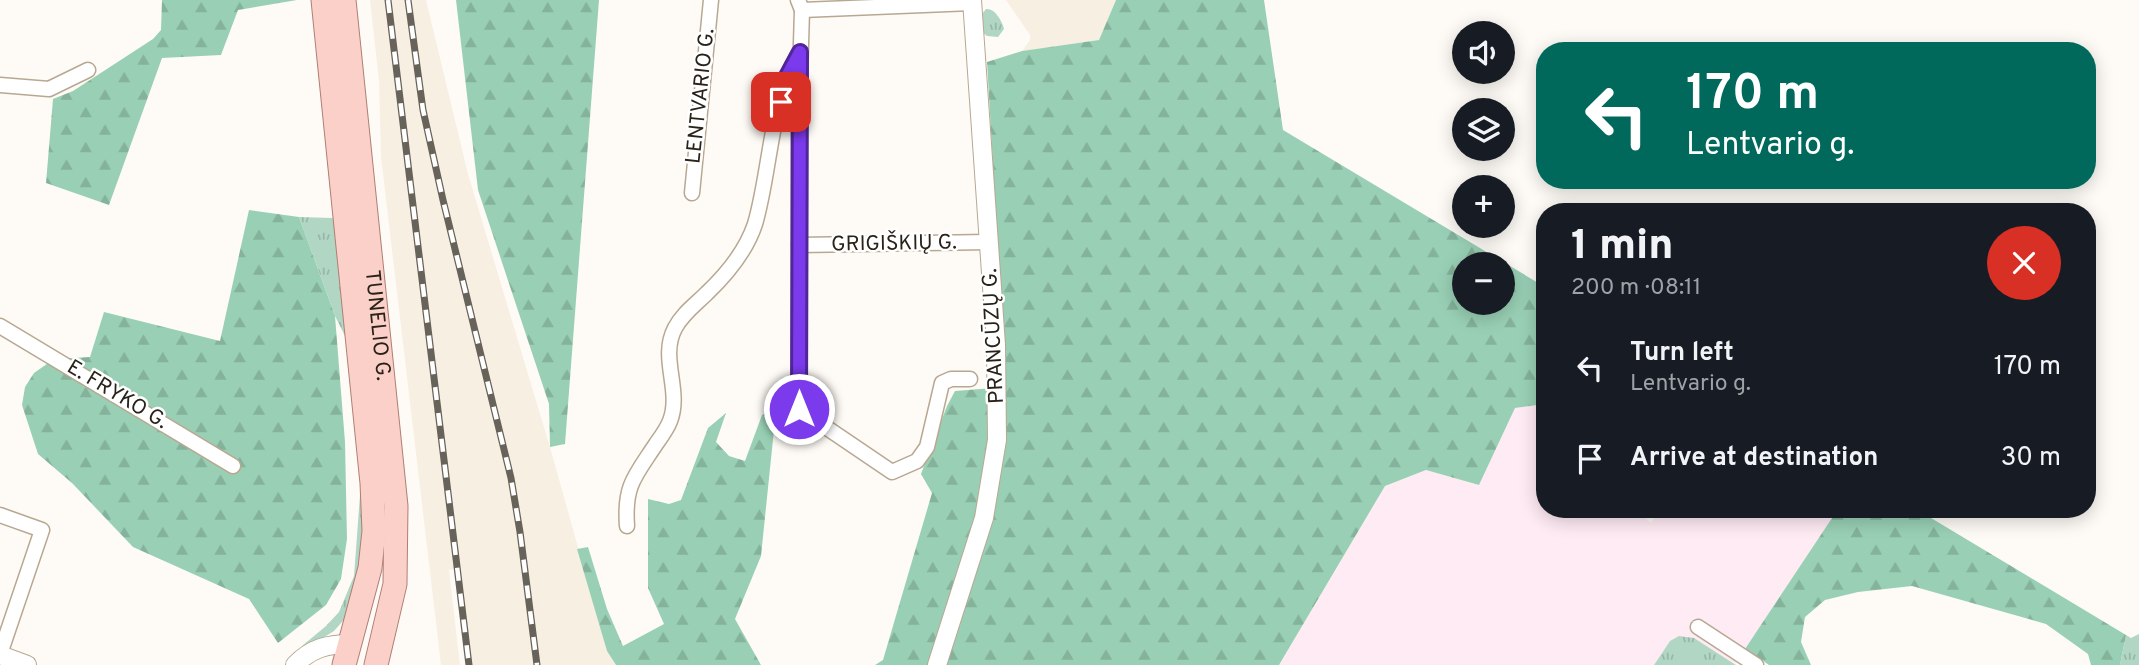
<!DOCTYPE html>
<html lang="en">
<head>
<meta charset="utf-8">
<style>
  body { margin:0; font-family:Overpass,sans-serif; background:#20242c; color:#f1f3f6; height:100vh; display:flex; flex-direction:column; font-size:26px; white-space:nowrap }
  * { box-sizing:border-box; margin:0 }
  p { font-size:23px; color:#9ea1a6 }
  .icon { flex:none; width:38px; height:38px; fill:none; stroke:currentColor; stroke-width:2; stroke-linecap:round; stroke-linejoin:round }
  .map { position:relative; flex:1; overflow:hidden }
  .details { position:absolute; left:1536px; top:203px; width:560px; height:315px; display:flex; flex-direction:column; background:#171b24; border-radius:28px; box-shadow:0 4px 18px #0003 }
  .details>* { flex:none }
  .hud { position:absolute; left:1536px; top:42px; width:560px; height:147px; border-radius:28px; box-shadow:0 4px 18px #0003; background:#00695c; color:#fff; overflow:hidden }
  .tools { position:absolute; left:1452px; top:21px; display:grid; gap:14px }
  .tools a { display:grid; place-items:center; width:63px; height:63px; border-radius:50%; background:#171b24; box-shadow:0 4px 18px #0003; font-size:35px }
  .pin { position:absolute; display:grid; place-items:center; width:60px; height:60px; color:#fff; margin:-30px; border-radius:14px; box-shadow:0 4px 10px #0006 }
  .me { position:absolute; width:77px; margin:-38px; rotate:0deg; stroke-linejoin:round; filter:drop-shadow(0 0 5px #0008) }
  .turn { display:flex; align-items:center; gap:24px; height:147px; padding:0 35px; font-size:32px }
  .turn .icon { width:91px; height:91px; stroke-width:2.5 }
  .turn b { display:block; font-size:49px; line-height:60px }
  .round { display:grid; place-items:center; flex:none; width:74px; height:74px; border-radius:37px; background:#20242c }
  .head { display:flex; align-items:center; justify-content:space-between; height:119px; padding:0 35px }
  h1 { font-size:42px; font-weight:800; line-height:52px }
  ul { padding:0; list-style:none }
  li { display:flex; align-items:center; gap:21px; height:91px; padding:0 35px }
  li div { flex:1 }
  li b { display:block; font-size:26px }
  li em { font-style:normal }
  .map>svg:first-child { display:block }
  .built { fill:#f8efe3 }
  .industrial { fill:#ffebf4 }
  .grass { fill:url(#grass-tufts) }
  .forest { fill:url(#forest-firs); fill-rule:evenodd }
  .lines { fill:none; stroke-linecap:round; stroke-linejoin:round }
  .minor-casing { stroke:#b8a892; stroke-width:17 }
  .tertiary-casing { stroke:#b8a892; stroke-width:20 }
  .primary-casing { stroke:#af7e74; stroke-width:25 }
  .minor { stroke:#fff; stroke-width:14 }
  .tertiary { stroke:#fff; stroke-width:18 }
  .primary { stroke:#fad0c9; stroke-width:23 }
  .rail-casing { stroke:#67625a; stroke-width:7 }
  .rail { stroke:#fff; stroke-width:4.5; stroke-dasharray:13; stroke-linecap:butt }
  .route-casing { stroke:#51269a; stroke-width:18 }
  .route { stroke:#7c3aed; stroke-width:12 }
  .labels { text-anchor:middle; dominant-baseline:central; stroke-width:5; stroke-linejoin:round; paint-order:stroke }
  .street-label { font-size:21px; fill:#282219; stroke:#fff }
</style>
</head>
<body>
<div class="map">
<svg width="2139" height="665" viewBox="0 0 2139 665">
  <defs>
    <pattern id="grass-tufts" width="24" height="20" patternUnits="userSpaceOnUse" patternTransform="scale(1.75)"><rect width="24" height="20" fill="#b1d6c4"/><path d="M3 7l-1-3M5 7V3M7 7l1-3M15 17l-1-3M17 17v-4M19 17l1-3" fill="none" stroke="#98b7a8"/></pattern>
    <pattern id="forest-firs" width="22" height="20" patternUnits="userSpaceOnUse" patternTransform="scale(1.75)"><rect width="22" height="20" fill="#99d0b5"/><path d="M5 1l3.5 6h-7zM16 11l3.5 6h-7z" fill="#84b29b"/></pattern>
  </defs>
  <rect width="100%" height="100%" fill="#fefbf6"/>
  <g class="built">
    <path d="M370,0H426L468,174L550,447L607,651L616,665H465L454,569L449,570L460,665H441L381,157L379,81Z"/>
    <path d="M1006,0H1116L1099,40L1022,51L1030,40V35Z"/>
  </g>
  <path class="industrial" d="M1545,404V509H1636L1651,523L1659,509H1838L1735,664L1694,638L1670,641L1654,665H1279L1385,486L1426,470L1479,485L1515,408Z"/>
  <g class="grass">
    <path d="M986,9C995,8 1002,21 1004,29L998,37L987,36L982,32V14Z"/>
    <path d="M316,49L318,50L364,485L362,558L349,614L334,631L303,650L302,646L326,626L339,612L354,576L361,482L347,340L335,316L299,217L333,218Z"/>
    <path d="M2139,634V665H2120L2126,635L2131,638Z"/>
    <path d="M1679,636L1694,638L1736,665H1654L1670,641Z"/>
  </g>
  <g class="forest">
    <path d="M162,0H297L238,10L221,55L162,58L109,205L46,183L53,99L73,91L153,39L161,30Z"/>
    <path d="M456,0H599L565,444L550,447L549,404L478,190Z"/>
    <path d="M1116,0H1264L1283,130L1545,287V404L1515,408L1479,485L1426,470L1385,486L1279,665H875L883,660L932,493L921,474L947,406L955,391L1006,387L987,62L1022,51L1099,40ZM1465,264H1503V303H1465Z"/>
    <path d="M249,210L299,217L335,316L345,442L347,539L341,579L326,605L278,643L249,599L133,547L72,483L38,454L22,405L25,387L34,373L54,359L90,357L104,312L220,341Z"/>
    <path d="M770,412L775,420L761,556L735,619L761,665H616L607,651L577,549L588,547L607,609L623,646L664,624L648,588V499L669,504L681,500L708,428L726,413L716,442L729,456L745,461L762,415Z"/>
    <path d="M1838,509H1916L2126,635L2120,665H2091L2088,654L2046,624L1912,586L1858,592L1825,600L1805,617L1801,642L1811,665H1769L1745,649Z"/>
  </g>
  <g class="lines">
    <defs>
      <g id="minor">
        <path d="M798,0L802,10L972,3"/>
        <path d="M802,10L799,111V409L892,472L917,461L927,447L942,383L951,379H970"/>
        <path d="M0,85L49,89L88,70"/>
        <path d="M692,193L711,0"/>
        <path d="M799,245L989,242"/>
        <path d="M0,326L233,466"/>
        <path d="M0,515L42,530L0,654"/>
        <path d="M627,526C624,485 635,476 656,444C661,437 667,429 670,421C682,390 659,358 675,328C682,314 696,304 707,293C727,274 746,251 755,224C770,174 771,98 798,55"/>
        <path d="M1698,627L1756,665"/>
      </g>
      <g id="tertiary">
        <path d="M0,655L27,665"/>
        <path d="M295,665C311,648 328,644 350,644"/>
        <path d="M937,665L984,518L997,440L996,345L972,0"/>
      </g>
      <g id="primary">
        <path d="M323,0L372,483L374,531L370,568L344,665"/>
        <path id="s1" d="M344,0L396,506L395,584L376,665"/>
      </g>
    </defs>
    <use href="#minor" class="minor-casing"/>
    <use href="#tertiary" class="tertiary-casing"/>
    <use href="#primary" class="primary-casing"/>
    <use href="#minor" class="minor"/>
    <use href="#tertiary" class="tertiary"/>
    <use href="#primary" class="primary"/>
    <defs>
      <g id="rail">
        <path d="M388,0L469,665"/>
        <path d="M408,0L423,110L443,200L511,478L520,532L537,665"/>
      </g>
    </defs>
    <use href="#rail" class="rail-casing"/>
    <use href="#rail" class="rail"/>
  </g>
  <g class="lines">
    <defs>
      <path id="route" d="M781,102L786,78L800,52L799,409"/>
    </defs>
    <use href="#route" class="route-casing"/>
    <use href="#route" class="route"/>
  </g>
  <g class="labels">
    <g class="street-label">
      <text transform="translate(701 96) rotate(-84)">LENTVARIO G.</text>
      <text transform="translate(894 244) rotate(-1)">GRIGIŠKIŲ G.</text>
      <text stroke="none"><textPath href="#s1" startOffset="327">TUNELIO G.</textPath></text>
      <text transform="translate(994 336) rotate(-93)">PRANCŪZŲ G.</text>
      <text transform="translate(117 395) rotate(31)">E. FRYKO G.</text>
    </g>
  </g>
</svg>
<div class="tools">
<a><svg class="icon" aria-label="sound" viewBox="0 0 24 24"><path d="M4 9h4l5-4v14l-5-4H4zM17 9q2 3 0 6"/></svg></a>
<a><svg class="icon" aria-label="layers" viewBox="0 0 24 24"><path d="M12 4l9 5-9 5-9-5zM3 14l9 5 9-5"/></svg></a>
<a>+</a>
<a>−</a>
</div>
<div class="pin" style="left:781px;top:102px;background:#d93025"><svg class="icon" aria-label="arrive" viewBox="0 0 24 24"><path d="M6 21V4h12l-3 4 3 4H6"/></svg></div>
<svg class="me" style="left:799px;top:409px" viewBox="-20 -20 40 40"><circle r="17" fill="#7c3aed" stroke="#fff" stroke-width="3"/><path d="M0-11L8 9 0 5-8 9z" fill="#fff"/></svg>
<div class="hud">
<div class="turn"><svg class="icon" aria-label="left" viewBox="0 0 24 24"><path d="M17 20v-9H6M10 6l-5 5 5 5"/></svg><div><b>170 m</b>Lentvario g.</div></div>
</div>
<section class="details">
<div class="head"><div><h1>1 min</h1><p>200 m · 08:11</p></div><a class="round" style="background:#d93025;color:#fff"><svg class="icon" aria-label="close" viewBox="0 0 24 24"><path d="M6 6l12 12M18 6L6 18"/></svg></a></div>
<ul>
<li><svg class="icon" aria-label="left" viewBox="0 0 24 24"><path d="M17 20v-9H6M10 6l-5 5 5 5"/></svg><div><b>Turn left</b><p>Lentvario g.</p></div><em>170 m</em></li>
<li><svg class="icon" aria-label="arrive" viewBox="0 0 24 24"><path d="M6 21V4h12l-3 4 3 4H6"/></svg><div><b>Arrive at destination</b></div><em>30 m</em></li>
</ul>
</section>
</div>
</body>
</html>
